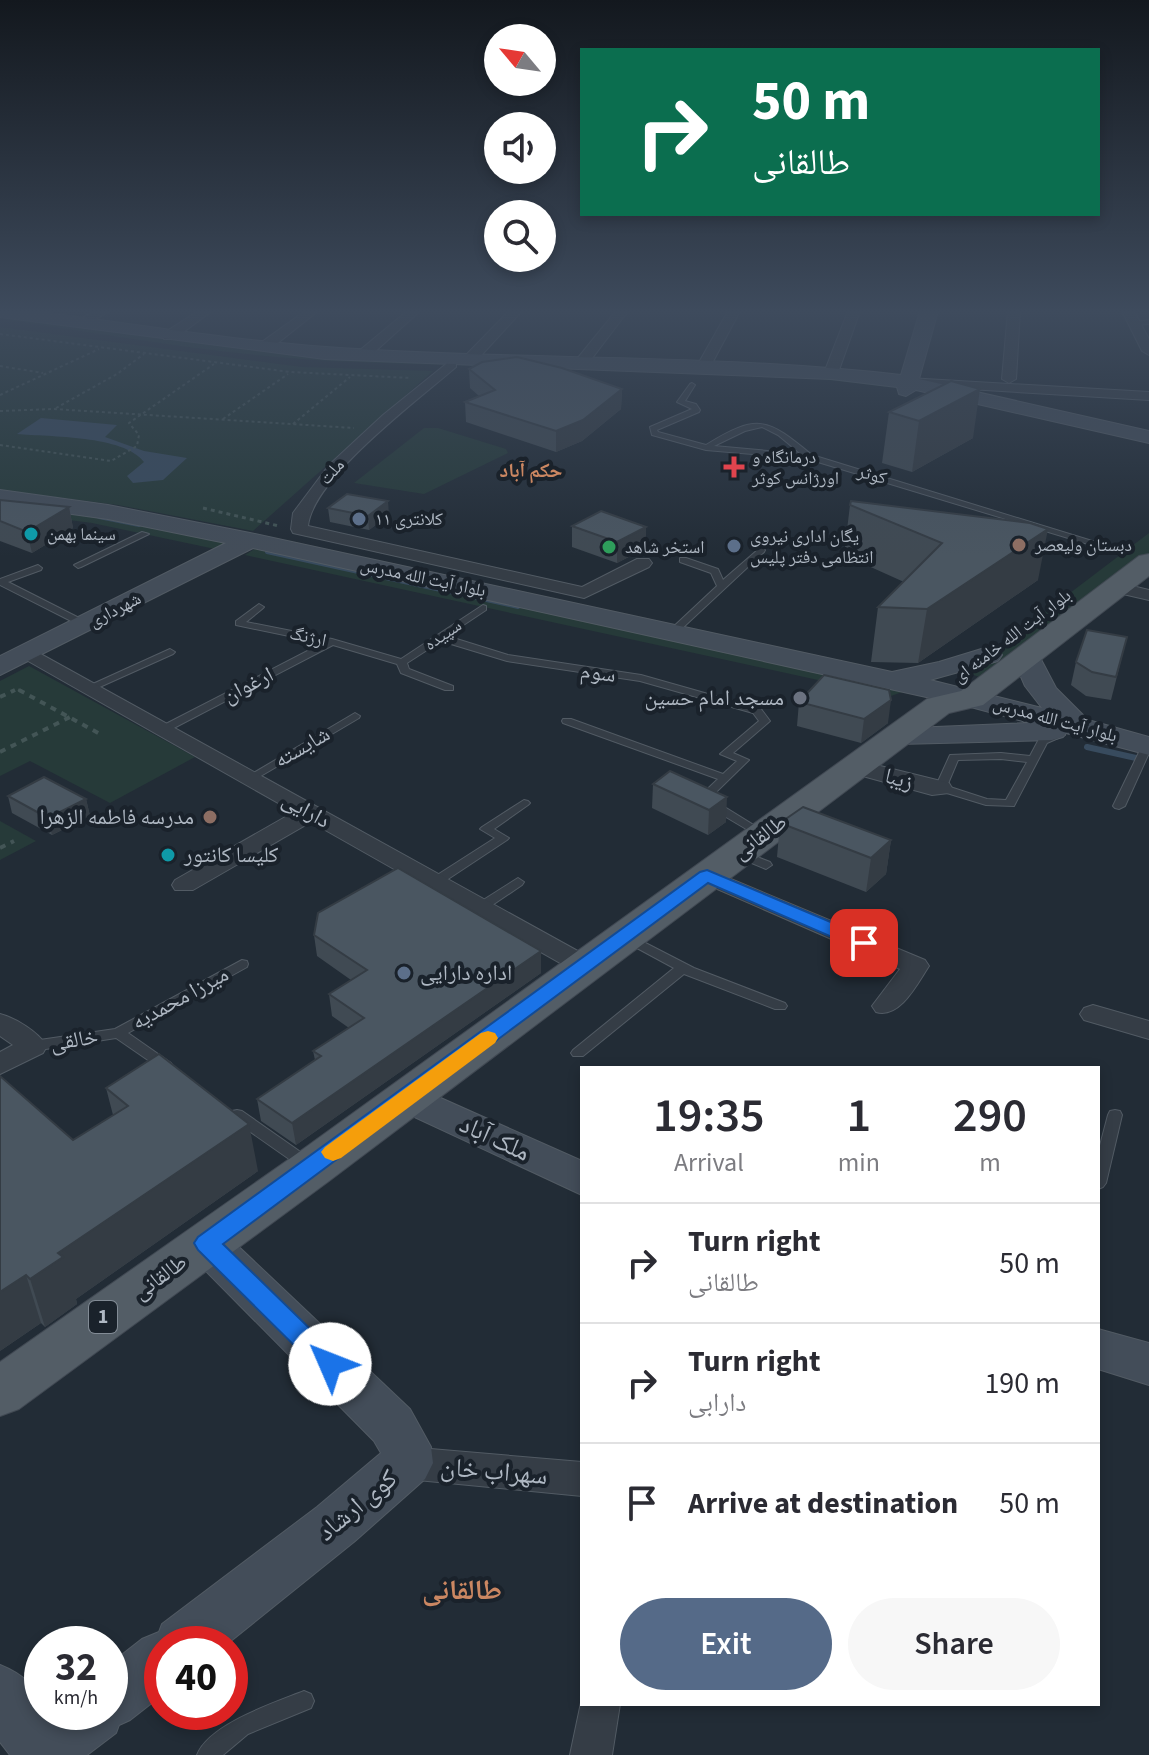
<!DOCTYPE html>
<html lang="en">
<head>
<meta charset="utf-8">
<style>
  body { margin:0; font-family:"Source Sans 3","Noto Naskh Arabic",sans-serif; background:#f7f7f7; color:#2b2b33; height:100vh; display:flex; flex-direction:column; font-size:30px; white-space:nowrap }
  * { box-sizing:border-box; margin:0 }
  p { font-size:26px; color:#7c7c81 }
  .icon { flex:none; width:44px; height:44px; fill:none; stroke:currentColor; stroke-width:2; stroke-linecap:round; stroke-linejoin:round }
  .map { position:relative; flex:1; overflow:hidden }
  .sheet { position:absolute; left:580px; top:1066px; width:520px; height:640px; display:flex; flex-direction:column; background:#fff; border-radius:0px; box-shadow:0 4px 12px #0003 }
  .sheet>* { flex:none }
  .banner { position:absolute; left:580px; top:48px; width:520px; height:168px; border-radius:0px; box-shadow:0 4px 12px #0003; background:#0b6e4f; color:#fff; overflow:hidden }
  .needle { width:52px; rotate:299deg }
  .controls { position:absolute; left:484px; top:24px; display:grid; gap:16px }
  .controls a { display:grid; place-items:center; width:72px; height:72px; border-radius:50%; background:#fff; box-shadow:0 4px 12px #0003; font-size:40px }
  .speed { position:absolute; left:24px; top:1626px; display:flex; gap:16px; font-size:40px; font-weight:700; text-align:center }
  .speed>* { display:grid; place-content:center; width:104px; height:104px; border-radius:50%; background:#fff; box-shadow:0 4px 12px #0003; line-height:1 }
  .speed small { font-size:20px; font-weight:400 }
  .speed .limit { border:12px solid #d22; background:#fff; color:#111 }
  .pin { position:absolute; display:grid; place-items:center; width:68px; height:68px; color:#fff; margin:-34px; border-radius:16px; box-shadow:0 4px 12px #0006 }
  .me { position:absolute; width:88px; margin:-44px; rotate:314deg; stroke-linejoin:round; filter:drop-shadow(0 0 6px #0008) }
  .turn { display:flex; align-items:center; gap:28px; height:168px; padding:0 40px; font-size:36px }
  .turn .icon { width:104px; height:104px; stroke-width:2.5 }
  .turn b { display:block; font-size:56px; line-height:68px }
  .eta { display:flex; justify-content:space-evenly; align-items:center; height:136px; text-align:center }
  .eta b { font-size:48px; font-weight:600; line-height:56px }
  .primary-button { display:flex; gap:16px; margin-top:auto; padding:16px 40px }
  .primary-button a { flex:1; height:92px; border-radius:48px; background:#556a88; color:#fff; font-size:32px; font-weight:600; line-height:92px; text-align:center }
  .primary-button a+a { background:#f7f7f7; color:#2b2b33 }
  ul { padding:0; list-style:none }
  li { display:flex; align-items:center; gap:24px; height:120px; padding:0 40px; border-top:2px solid #e1e1e2 }
  li div { flex:1 }
  li b { display:block; font-size:30px }
  li em { font-style:normal }
  .map>svg:first-child { display:block }
  .green { fill:#263a39 }
  .water { fill:#384b5e }
  .lines { fill:none; stroke-linecap:round; stroke-linejoin:round }
  .stream-far1 { stroke:#384b5e; stroke-width:4 }
  .stream { stroke:#384b5e; stroke-width:6 }
  .lane-casing { stroke:#525b64; stroke-width:2 }
  .street-casing { stroke:#525b64; stroke-width:2 }
  .secondary-casing { stroke:#525b64; stroke-width:2 }
  .primary-casing { stroke:#414953; stroke-width:2 }
  .path-far2 { stroke:#435556; stroke-width:2; stroke-dasharray:3 3; stroke-linecap:butt }
  .path-far1 { stroke:#435556; stroke-width:3; stroke-dasharray:4 4; stroke-linecap:butt }
  .path { stroke:#435556; stroke-width:4; stroke-dasharray:6 6; stroke-linecap:butt }
  .lane { fill:#353d46; fill-rule:evenodd }
  .street { fill:#353d46; fill-rule:evenodd }
  .secondary { fill:#434d59; fill-rule:evenodd }
  .primary { fill:#535d66; fill-rule:evenodd }
  .wall { fill:#404a53 }
  .shaded-wall { fill:#343c44 }
  .building { fill:#4a5661; stroke:#343c44; stroke-width:2 }
  .route { fill:#1a73e8; stroke:#114b97; stroke-width:2 }
  .slow { fill:#f59e0b }
  .health-dot { fill:#e0444e; stroke:#1a222b; stroke-width:3 }
  .service-dot { fill:#5c6f8a; stroke:#1a222b; stroke-width:3 }
  .culture-dot { fill:#0f9aa8; stroke:#1a222b; stroke-width:3 }
  .education-dot { fill:#8d6e63; stroke:#1a222b; stroke-width:3 }
  .leisure-dot { fill:#2e9e5b; stroke:#1a222b; stroke-width:3 }
  .worship-dot { fill:#6b7280; stroke:#1a222b; stroke-width:3 }
  .labels { text-anchor:middle; dominant-baseline:central; stroke-width:8; stroke-linejoin:round; paint-order:stroke }
  .far-poi-label { font-size:18px; fill:#afb8c3; stroke:#1a222b; text-anchor:start }
  .far-street-label { font-size:18px; fill:#afb8c3; stroke:#1a222b }
  .far-neighbourhood-label { font-size:20px; font-weight:bold; fill:#cb8762; stroke:#1a222b }
  .shield { fill:#1a222b; stroke:#828b95; stroke-width:2 }
  .shield-label { font-size:20px; font-weight:bold; fill:#afb8c3 }
  .street-label { font-size:22px; fill:#afb8c3; stroke:#1a222b }
  .poi-label { font-size:22px; fill:#afb8c3; stroke:#1a222b; text-anchor:end }
  .near-street-label { font-size:26px; fill:#afb8c3; stroke:#1a222b }
  .near-neighbourhood-label { font-size:28px; font-weight:bold; fill:#cb8762; stroke:#1a222b }
</style>
</head>
<body>
<div class="map">
<svg width="1149" height="1755" viewBox="0 0 1149 1755">
  <rect width="100%" height="100%" fill="#222c36"/>
  <g class="green">
    <path d="M0,312L264,347L831,373L894,388C708,362 518,370 331,361C220,355 110,335 0,319Z"/>
    <path d="M0,327L302,367L433,371L253,531L118,505L0,490Z"/>
    <path d="M424,428H438L506,449L508,453L424,494L354,483Z"/>
    <path d="M0,497L234,537L215,549L92,523L0,511Z"/>
    <path d="M1149,533V561L992,682L966,672Z"/>
    <path d="M264,543L905,691L891,696L245,555Z"/>
    <path d="M29,666L195,757L110,803L30,761L0,776V681Z"/>
    <path d="M0,821L36,841L0,860Z"/>
  </g>
  <path class="water" d="M41,418L117,425L105,437L144,451L187,458L163,480L133,483L127,476L144,462C124,435 49,437 17,434Z"/>
  <g class="lines">
    <g class="stream-far1">
      <path d="M99,517L139,525"/>
      <path d="M267,552L518,607"/>
    </g>
    <path class="stream" d="M1087,747L1136,758"/>
    <defs>
      <g id="lane">
        <path d="M1149,320V324L1133,325L1130,323Z"/>
        <path d="M692,383L695,385L685,401L696,404L700,410L699,412L657,430L658,432L706,445C758,413 767,418 812,455L1128,552L1121,554L808,459L706,450L652,435L650,427L692,409L677,402L690,384ZM762,427L778,435L801,454L714,446L745,431Z"/>
        <path d="M142,532L149,534L81,567L78,568L74,565Z"/>
        <path d="M761,547L765,550L764,552L676,634H670V630L717,586L711,573L680,562V558H686L718,569L723,580Z"/>
        <path d="M38,565L42,568L41,570L8,582L89,623V627H83L0,585V579Z"/>
        <path d="M259,604L264,607L262,609L246,622L332,639L401,659L483,605L486,606V610L447,636L508,655L641,675L761,709L770,721L733,753L749,760L710,798L768,834L762,837L758,836L699,801L697,799L699,797L718,779L563,723L562,721L563,719H571L723,774L737,761L720,754L759,721L753,713L640,681L507,661L441,641L407,663L409,669L453,686V690H445L401,673L397,664L333,645L168,731H160L159,729L160,727L323,643L236,625V621Z"/>
        <path d="M170,649L175,652L173,654L93,690L89,691L84,688Z"/>
        <path d="M355,713L360,716L359,718L254,780L250,781L245,778Z"/>
        <path d="M1060,732L1065,735L1047,743L1014,806L986,805L937,790L935,788L950,755L1001,753L1030,756L1039,739ZM1001,759L1027,762L1006,800L987,799L947,786L958,760Z"/>
        <path d="M1149,743V753L1125,806L1119,809L1115,808L1113,806L1142,746L1143,744Z"/>
        <path d="M524,800L528,801L530,803L528,805L494,829L509,838L507,840L439,885H431L429,882L431,879L495,838L480,829L482,827Z"/>
        <path d="M739,850L770,862L772,865L766,869L735,856L733,854L735,852Z"/>
        <path d="M518,878L524,882L522,885L485,910H477L475,907L477,904Z"/>
        <path d="M628,934L694,968L785,1003L787,1006L785,1009H775L684,974L583,1056H573L571,1053L573,1050L674,968L624,941L622,938Z"/>
        <path d="M242,960L247,961L248,964L247,967L128,1033L171,1063L173,1066L171,1069H161L116,1038L33,1051L28,1049L26,1046L28,1043L33,1041L115,1029Z"/>
        <path d="M237,1110L242,1111L312,1160L314,1164L312,1168L307,1170L302,1168L232,1119L230,1115L232,1111Z"/>
        <path d="M1115,1110L1120,1111L1122,1115L1106,1183L1103,1187L1098,1189V1153L1108,1115L1110,1111Z"/>
        <path d="M304,1691L311,1694L314,1701L311,1708L248,1734L223,1755H197C209,1724 274,1703 304,1691Z"/>
      </g>
      <g id="street">
        <path d="M95,311H110L83,326L73,323Z"/>
        <path d="M198,311H212L174,339H164V333Z"/>
        <path d="M305,311H318L269,350H259V344Z"/>
        <path d="M407,311H420L369,357H359V351Z"/>
        <path d="M509,311H522L477,360H467V354Z"/>
        <path d="M616,311H628L587,365H577V359Z"/>
        <path d="M728,311H740L709,369H699L697,366Z"/>
        <path d="M848,311H860L838,373L826,376L824,373Z"/>
        <path d="M1008,311H1020L1016,379L1009,383L1002,379Z"/>
        <path d="M1122,311H1134L1149,339V355L1142,351Z"/>
        <path d="M451,360L456,361V367C418,400 313,478 308,526L582,587L637,559H649L652,563L649,567L584,598L293,533L291,529L293,513L329,465L383,415Z"/>
        <path d="M908,378L1149,392V400L903,385L901,382Z"/>
        <path d="M1116,582L1149,590V600L1110,591L1107,587Z"/>
        <path d="M28,647L594,960L598,966L594,972L585,974L576,972L311,822L193,890H175L172,885L175,880L294,812L21,657L18,653Z"/>
        <path d="M856,760L949,783L952,788L949,793L932,795L848,772L845,767Z"/>
        <path d="M707,869L925,960L929,966C917,984 900,1019 876,1012L872,1006L900,969L699,881L695,876L699,871Z"/>
        <path d="M1093,1005L1149,1021V1039L1084,1020L1080,1014L1084,1008Z"/>
        <path d="M0,1014C16,1018 38,1032 47,1046L43,1053L0,1074V1052L13,1045L0,1036Z"/>
        <path d="M407,1447L582,1462V1496L407,1479L394,1474L389,1463L394,1452Z"/>
        <path d="M582,1698V1704H620L612,1755H570Z"/>
      </g>
      <g id="secondary">
        <path d="M0,311H31C129,323 228,340 326,347C517,361 710,353 901,375L920,311H938L919,379L1149,431V443L916,390L906,396L899,394L897,387L831,379L325,359L0,317Z"/>
        <path d="M0,490L108,505L250,533L892,672L939,662L988,647L998,649L1002,655L998,661L930,680L1042,708L1025,686L1012,656L1016,650L1026,648L1036,650L1056,688L1088,720L1149,737V755L1066,733L1063,737L1052,740L900,744L889,741L885,735L889,729L1030,723L967,706L253,548L0,675V656L226,543L108,519L0,504Z"/>
        <path d="M407,1083L582,1161V1195L393,1107L387,1097L393,1087Z"/>
        <path d="M206,1225L222,1231L410,1409L431,1447L433,1463L425,1479L355,1541L227,1644H162V1695L130,1720L119,1725L116,1733L87,1755H10L0,1742V1665C20,1673 42,1688 42,1712H110V1664L142,1639L159,1632L162,1624L317,1507L381,1453L374,1441L190,1255L184,1243L190,1231Z"/>
        <path d="M1098,1329L1149,1343V1385L1098,1369Z"/>
      </g>
      <path id="primary" d="M1149,554V576L983,705L949,713L329,1181L19,1409L0,1416V1362L295,1155L927,699L961,691L1139,556Z"/>
    </defs>
    <use href="#lane" class="lane-casing"/>
    <use href="#street" class="street-casing"/>
    <use href="#secondary" class="secondary-casing"/>
    <use href="#primary" class="primary-casing"/>
    <g class="path-far2">
      <path d="M0,334L290,372L411,378"/>
      <path d="M0,366L43,373"/>
      <path d="M0,395L99,349"/>
      <path d="M56,408L117,374L144,354"/>
      <path d="M0,411L54,409L354,428"/>
      <path d="M223,419L288,374"/>
      <path d="M293,424L350,377"/>
      <path d="M0,445L111,461L137,446L139,435L129,423L214,364"/>
    </g>
    <g class="path-far1">
      <path d="M203,508L279,526"/>
      <path d="M11,692L17,689L23,692"/>
    </g>
    <g class="path">
      <path d="M19,690L102,735"/>
      <path d="M0,697L15,690"/>
      <path d="M0,752L70,717"/>
      <path d="M0,848L14,841"/>
    </g>
    <use href="#lane" class="lane"/>
    <use href="#street" class="street"/>
    <use href="#secondary" class="secondary"/>
    <use href="#primary" class="primary"/>
  </g>
  <g class="wall">
    <path d="M469,369L622,389L621,409L582,441L556,452L466,422L465,402L479,396L470,388Z"/>
    <path d="M951,381L973,438L912,472L882,463L889,412Z"/>
    <path d="M0,500L69,507L73,528L32,553L0,541Z"/>
    <path d="M850,505L1038,580L918,663L871,662L878,607L904,582L844,555Z"/>
    <path d="M328,508L389,515L369,530L330,522Z"/>
    <path d="M572,526L646,527V548L617,563L572,547Z"/>
    <path d="M1127,637L1111,700L1086,696L1071,685L1076,662Z"/>
    <path d="M799,702L888,723L861,743L797,726Z"/>
    <path d="M670,771L726,822L708,835L652,808L653,784Z"/>
    <path d="M8,796L86,799L90,816L52,835L12,813Z"/>
    <path d="M780,823L891,840L886,874L866,892L777,857Z"/>
    <path d="M314,935L541,951V973L296,1145L261,1121L257,1099L315,1060L313,1051L349,1028L332,1016L329,994L351,980L317,956Z"/>
    <path d="M106,1088L258,1171L76,1299L77,1304L45,1327L41,1323L0,1351L73,1140L113,1115Z"/>
  </g>
  <g class="shaded-wall">
    <path d="M622,389L621,409L582,441L556,452V431Z"/>
    <path d="M980,389L973,438L912,472L919,421Z"/>
    <path d="M388,501L389,515L369,530L368,516Z"/>
    <path d="M69,507L73,528L32,553L27,532Z"/>
    <path d="M646,527V548L617,563V542Z"/>
    <path d="M1048,529L1038,580L918,663L927,609Z"/>
    <path d="M891,700L888,723L861,743L864,719Z"/>
    <path d="M727,797L726,822L708,835L709,810Z"/>
    <path d="M86,799L90,816L52,835L48,818Z"/>
    <path d="M891,840L886,874L866,892L871,858Z"/>
    <path d="M541,951V973L296,1145L292,1123Z"/>
    <path d="M249,1124L258,1171L76,1299L77,1304L45,1327L30,1279L58,1253Z"/>
    <path d="M26,1275L41,1323L0,1351V1292Z"/>
  </g>
  <g class="building">
    <path d="M517,357L562,368L622,389L583,420L556,431L465,402L495,390L469,369L482,362Z"/>
    <path d="M951,381L980,389L919,421L889,412Z"/>
    <path d="M347,494L388,501L368,516L328,508Z"/>
    <path d="M0,500L69,507L27,532L0,521Z"/>
    <path d="M851,501L1030,523L1048,529L927,609L878,607L942,543L850,505Z"/>
    <path d="M601,511L646,527L617,542L572,526Z"/>
    <path d="M1087,630L1127,637L1116,677L1092,672L1076,662Z"/>
    <path d="M824,675L889,690L891,700L864,719L799,702Z"/>
    <path d="M670,771L727,797L709,810L653,784Z"/>
    <path d="M44,777L86,799L48,818L8,796Z"/>
    <path d="M803,807L891,840L871,858L780,823Z"/>
    <path d="M398,868L541,951L292,1123L257,1099L321,1056L313,1051L364,1018L329,994L367,970L314,935L318,913Z"/>
    <path d="M159,1054L249,1124L58,1253L63,1257L30,1279L26,1275L0,1292V1076L73,1140L128,1106L106,1088Z"/>
  </g>
  <linearGradient id="sky" x2="0" y2="1"><stop stop-color="#13181e"/><stop offset="0.56" stop-color="#3e4b5d"/><stop offset="1" stop-color="#3e4b5d" stop-opacity="0"/></linearGradient>
  <rect width="1149" height="556" fill="url(#sky)"/>
  <path class="route" d="M707,870L871,939L873,943L871,948H857L708,883L223,1244L339,1357L343,1364L339,1372L330,1375L321,1372L198,1250L194,1243L198,1237L700,872Z"/>
  <path class="slow" d="M488,1031L495,1033L498,1038L495,1043L341,1158L333,1161L325,1158L321,1152L325,1147L481,1033Z"/>
  <path class="health-dot" d="M730 455h8v8h8v8h-8v8h-8v-8h-8v-8h8z"/>
  <g class="service-dot">
    <circle cx="359" cy="519" r="8"/>
    <circle cx="734" cy="546" r="8"/>
    <circle cx="404" cy="973" r="8"/>
  </g>
  <g class="culture-dot">
    <circle cx="31" cy="534" r="8"/>
    <circle cx="168" cy="855" r="8"/>
  </g>
  <g class="education-dot">
    <circle cx="1019" cy="545" r="8"/>
    <circle cx="210" cy="817" r="8"/>
  </g>
  <circle class="leisure-dot" cx="609" cy="547" r="8"/>
  <circle class="worship-dot" cx="800" cy="698" r="8"/>
  <g class="labels">
    <g class="far-poi-label">
      <text x="752" y="457">درمانگاه و<tspan x="752" dy="21">اورژانس کوثر</tspan></text>
      <text x="375" y="519">کلانتری ۱۱</text>
      <text x="47" y="534">سینما بهمن</text>
      <text x="750" y="536">یگان اداری نیروی<tspan x="750" dy="21">انتظامی دفتر پلیس</tspan></text>
      <text x="1035" y="545">دبستان ولیعصر</text>
      <text x="625" y="547">استخر شاهد</text>
    </g>
    <g class="far-street-label">
      <text transform="translate(332 472) rotate(-48)">ملت</text>
      <text transform="translate(872 475) rotate(16)">کوثر</text>
      <text transform="translate(423 578) rotate(12)">بلوار آیت الله مدرس</text>
      <text transform="translate(115 610) rotate(-27)">شهرداری</text>
      <text transform="translate(443 635) rotate(-34)">سپیده</text>
      <text transform="translate(1012 636) rotate(-37)">بلوار آیت الله خامنه ای</text>
      <text transform="translate(308 637) rotate(12)">ارژنگ</text>
      <text transform="translate(1055 720) rotate(15)">بلوار آیت الله مدرس</text>
    </g>
    <g class="far-neighbourhood-label">
      <text x="531" y="471">حکم آباد</text>
    </g>
    <rect class="shield" x="89" y="1301" width="28" height="32" rx="6"/>
    <g class="shield-label">
      <text x="103" y="1317">1</text>
    </g>
    <g class="street-label">
      <text transform="translate(598 673) rotate(7)">سوم</text>
      <text transform="translate(248 685) rotate(-27)">ارغوان</text>
      <text transform="translate(302 747) rotate(-30)">شایسته</text>
      <text transform="translate(899 779) rotate(16)">زیبا</text>
      <text transform="translate(306 810) rotate(29)">دارایی</text>
      <text transform="translate(760 837) rotate(-36)">طالقانی</text>
      <text transform="translate(180 998) rotate(-29)">میرزا محمدیه</text>
      <text transform="translate(74 1040) rotate(-9)">خالقی</text>
      <text transform="translate(160 1277) rotate(-36)">طالقانی</text>
    </g>
    <g class="poi-label">
      <text x="784" y="698">مسجد امام حسین</text>
      <text x="194" y="817">مدرسه فاطمه الزهرا</text>
      <text x="184" y="855" text-anchor="start">کلیسا کانتور</text>
      <text x="420" y="973" text-anchor="start">اداره دارایی</text>
    </g>
    <g class="near-street-label">
      <text transform="translate(495 1138) rotate(25)">ملک آباد</text>
      <text transform="translate(494 1471) rotate(5)">سهراب خان</text>
      <text transform="translate(357 1505) rotate(-40)">کوی ارشاد</text>
    </g>
    <g class="near-neighbourhood-label">
      <text x="462" y="1590">طالقانی</text>
    </g>
  </g>
</svg>
<div class="controls">
<a><svg class="needle" viewBox="-14 -14 28 28"><path d="M0-13l5 13h-10z" fill="#e53935"/><path d="M0 13l5-13h-10z" fill="#7c7c81"/></svg></a>
<a><svg class="icon" aria-label="sound" viewBox="0 0 24 24"><path d="M4 9h4l5-4v14l-5-4H4zM17 9q2 3 0 6"/></svg></a>
<a><svg class="icon" aria-label="search" viewBox="0 0 24 24"><circle cx="10" cy="10" r="6"/><path d="M15 15l6 6"/></svg></a>
</div>
<div class="speed"><div>32<small>km/h</small></div><div class="limit">40</div></div>
<div class="pin" style="left:864px;top:943px;background:#d93025"><svg class="icon" aria-label="arrive" viewBox="0 0 24 24"><path d="M6 21V4h12l-3 4 3 4H6"/></svg></div>
<svg class="me" style="left:330px;top:1364px" viewBox="-20 -20 40 40"><circle r="19" fill="#fff"/><path d="M0-13L10 11 0 6-10 11z" fill="#1a73e8"/></svg>
<div class="banner">
<div class="turn"><svg class="icon" aria-label="right" viewBox="0 0 24 24"><path d="M7 20v-9h11M14 6l5 5-5 5"/></svg><div><b>50 m</b>طالقانی</div></div>
</div>
<section class="sheet">
<div class="eta">
<div><b>19:35</b><p>Arrival</p></div>
<div><b>1</b><p>min</p></div>
<div><b>290</b><p>m</p></div>
</div>
<ul>
<li><svg class="icon" aria-label="right" viewBox="0 0 24 24"><path d="M7 20v-9h11M14 6l5 5-5 5"/></svg><div><b>Turn right</b><p>طالقانی</p></div><em>50 m</em></li>
<li><svg class="icon" aria-label="right" viewBox="0 0 24 24"><path d="M7 20v-9h11M14 6l5 5-5 5"/></svg><div><b>Turn right</b><p>دارابی</p></div><em>190 m</em></li>
<li><svg class="icon" aria-label="arrive" viewBox="0 0 24 24"><path d="M6 21V4h12l-3 4 3 4H6"/></svg><div><b>Arrive at destination</b></div><em>50 m</em></li>
</ul>
<div class="primary-button"><a>Exit</a><a>Share</a></div>
</section>
</div>
</body>
</html>
